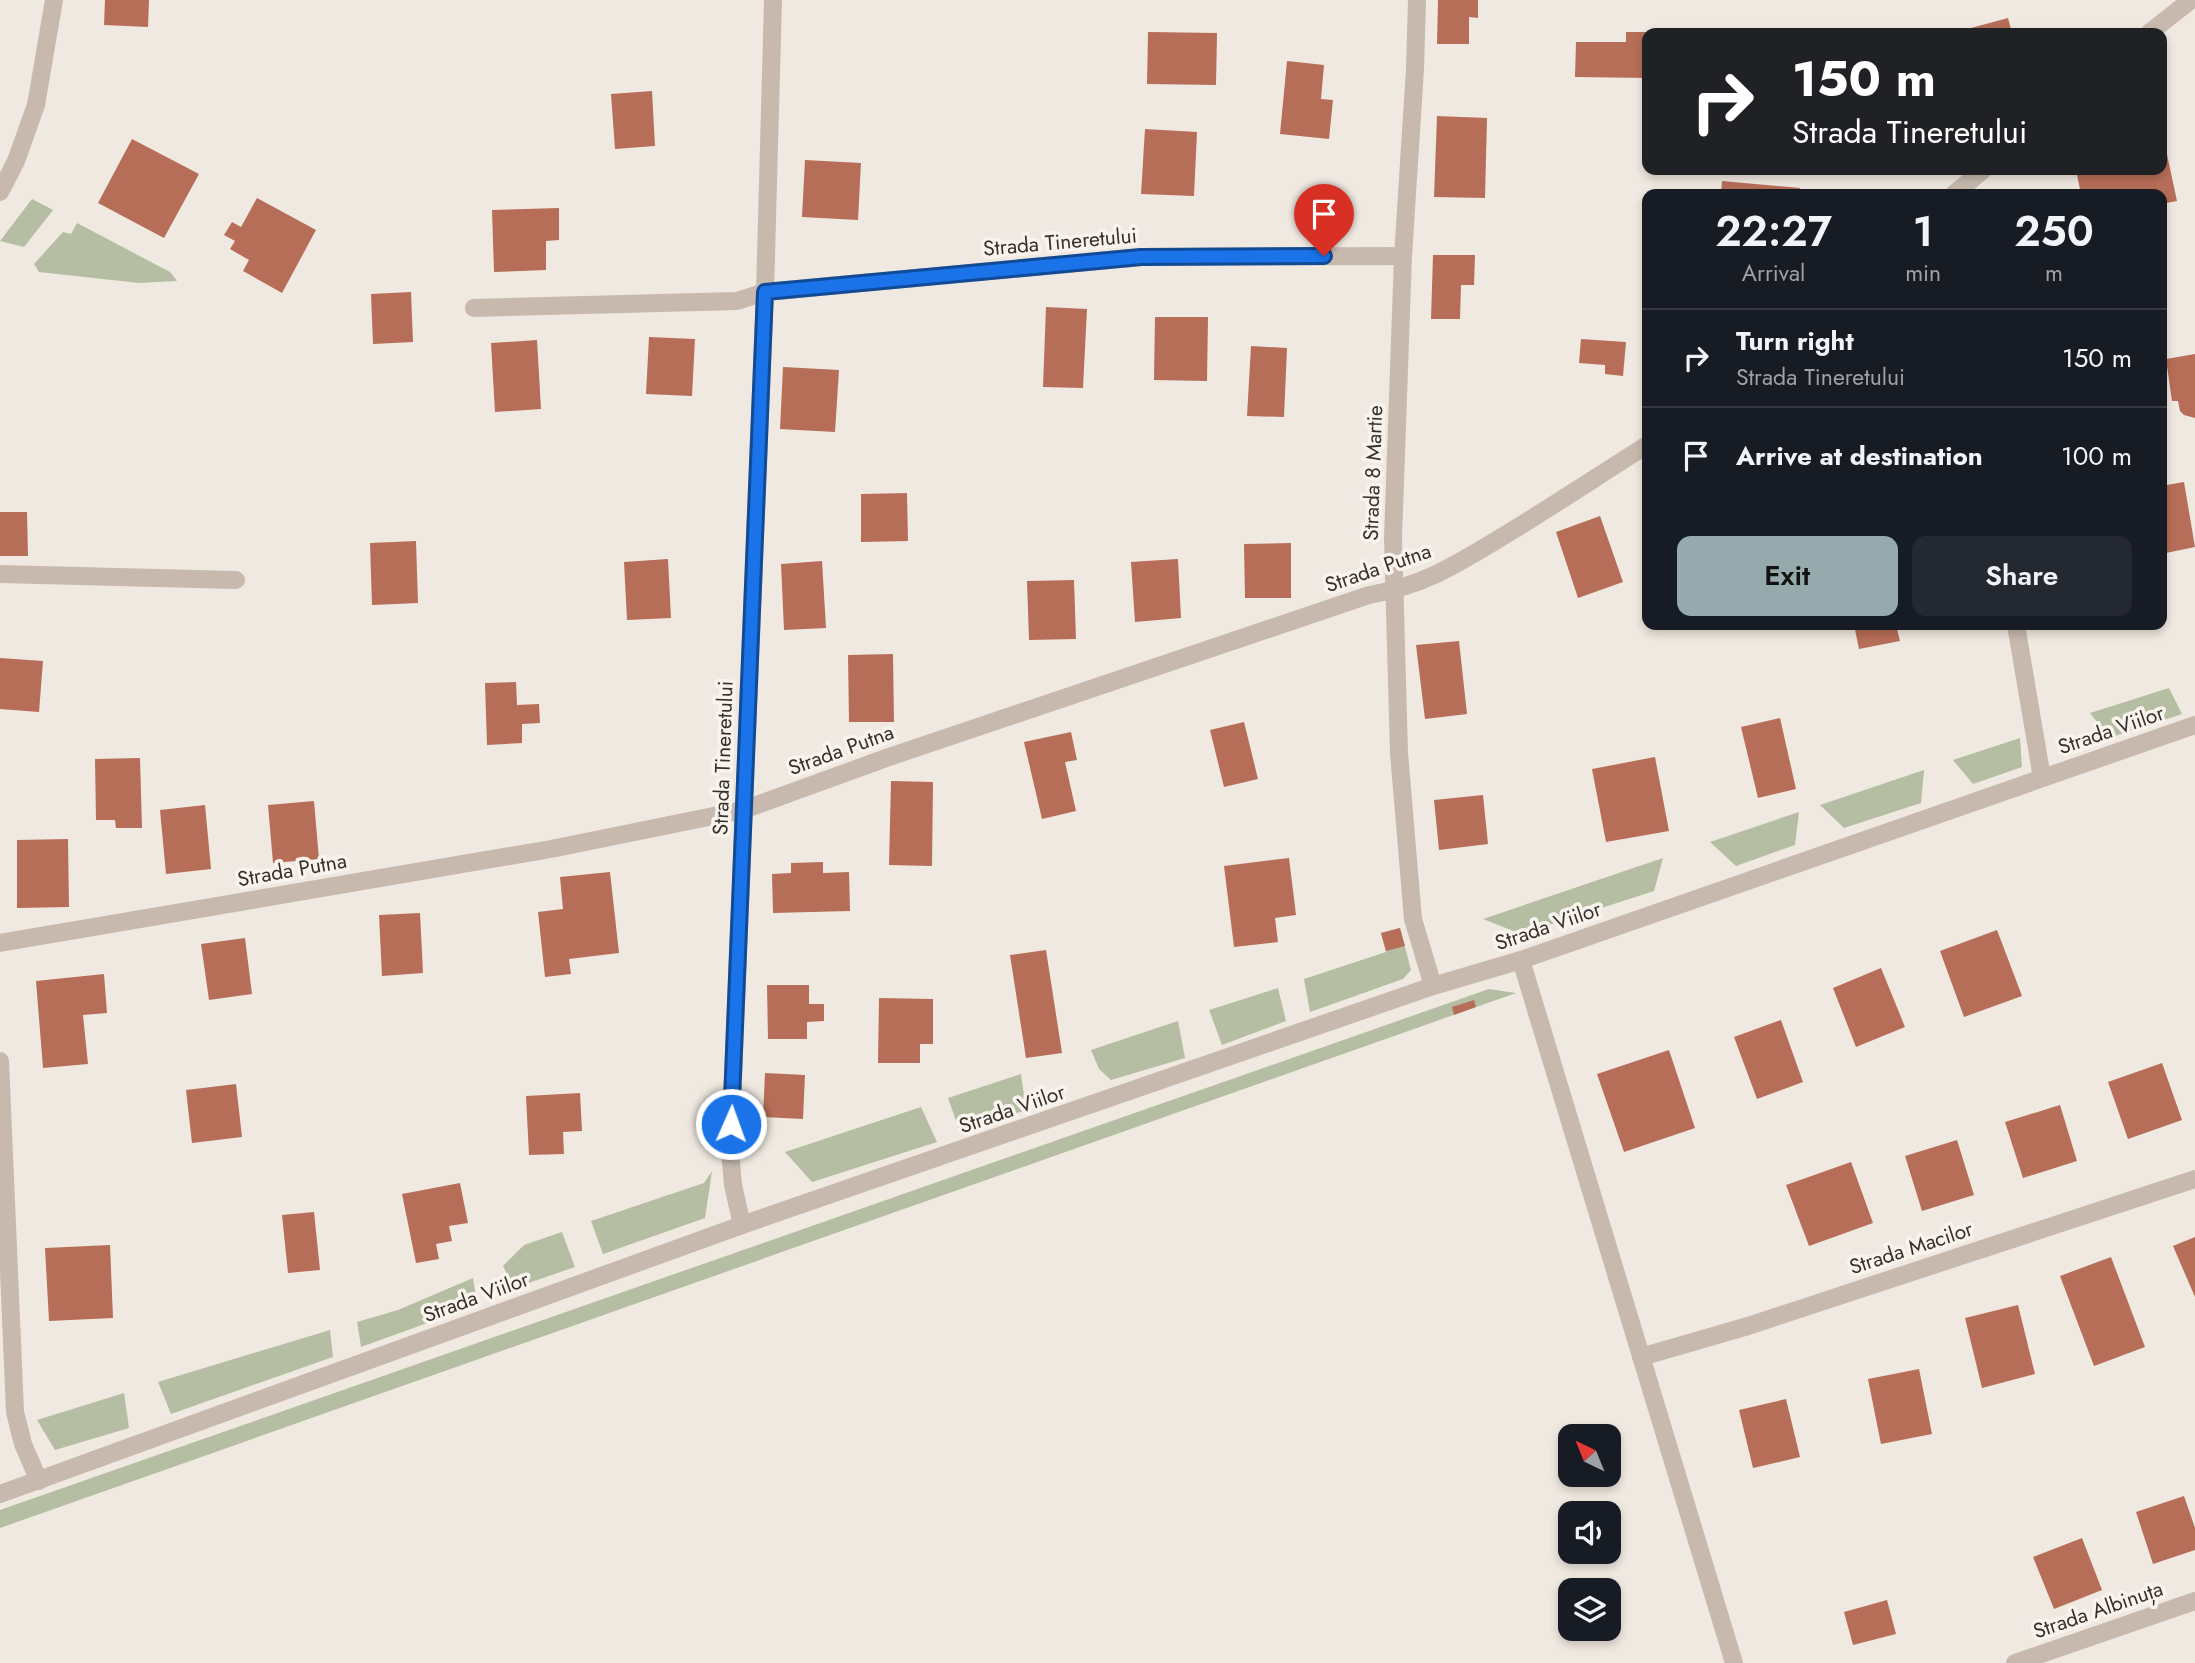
<!DOCTYPE html>
<html lang="en">
<head>
<meta charset="utf-8">
<style>
  body { margin:0; font-family:Jost,sans-serif; background:#242831; color:#f1f3f6; height:100vh; display:flex; flex-direction:column; font-size:26px; white-space:nowrap }
  * { box-sizing:border-box; margin:0 }
  p { font-size:23px; color:#9ea1a6 }
  .icon { flex:none; width:38px; height:38px; fill:none; stroke:currentColor; stroke-width:2; stroke-linecap:round; stroke-linejoin:round }
  .map { position:relative; flex:1; overflow:hidden }
  .side { position:absolute; left:1642px; top:189px; width:525px; height:441px; display:flex; flex-direction:column; background:#171b24; border-radius:14px; box-shadow:0 4px 10px #0003 }
  .side>* { flex:none }
  .hud { position:absolute; left:1642px; top:28px; width:525px; height:147px; border-radius:14px; box-shadow:0 4px 10px #0003; background:#202124; color:#fff; overflow:hidden }
  .needle { width:46px; rotate:317deg }
  .tools { position:absolute; left:1558px; top:1424px; display:grid; gap:14px }
  .tools a { display:grid; place-items:center; width:63px; height:63px; border-radius:14px; background:#171b24; box-shadow:0 4px 10px #0003; font-size:35px }
  .pin { position:absolute; display:grid; place-items:center; width:60px; height:60px; color:#fff; margin:-72px -30px; border-radius:50% 50% 50% 0; rotate:-45deg; box-shadow:0 0 7px #0007 }
  .pin .icon { rotate:45deg }
  .me { position:absolute; width:77px; margin:-38px; rotate:2deg; stroke-linejoin:round; filter:drop-shadow(0 0 5px #0008) }
  .turn { display:flex; align-items:center; gap:24px; height:147px; padding:0 35px; font-size:32px }
  .turn .icon { width:91px; height:91px; stroke-width:2.5 }
  .turn b { display:block; font-size:49px; line-height:60px }
  .eta { display:flex; justify-content:space-evenly; align-items:center; height:119px; text-align:center }
  .eta b { font-size:42px; font-weight:600; line-height:49px }
  .cta { display:flex; gap:14px; margin-top:auto; padding:14px 35px }
  .cta a { flex:1; height:80px; border-radius:14px; background:#96aaad; color:#111; font-size:28px; font-weight:600; line-height:80px; text-align:center }
  .cta a+a { background:#242831; color:#f1f3f6 }
  ul { padding:0; list-style:none }
  li { display:flex; align-items:center; gap:21px; height:98px; padding:0 35px; border-top:2px solid #363941 }
  li div { flex:1 }
  li b { display:block; font-size:26px }
  li em { font-style:normal }
  .map>svg:first-child { display:block }
  .green { fill:#b5bea2 }
  .building { fill:#b76e58 }
  .lines { fill:none; stroke-linecap:round; stroke-linejoin:round }
  .minor { stroke:#c7b9ae; stroke-width:18 }
  .route-casing { stroke:#114b97; stroke-width:18 }
  .route { stroke:#1a73e8; stroke-width:12 }
  .labels { text-anchor:middle; dominant-baseline:central; stroke-width:7; stroke-linejoin:round; paint-order:stroke }
  .street-label { font-size:21px; fill:#372f2b; stroke:#f8f3ed }
</style>
</head>
<body>
<div class="map">
<svg width="2195" height="1663" viewBox="0 0 2195 1663">
  <rect width="100%" height="100%" fill="#f0e9e1"/>
  <g class="green">
    <path d="M32,199L53,210L24,247L0,241Z"/>
    <path d="M77,223L170,272L177,281L139,283L39,272L34,264L63,232L71,234Z"/>
    <path d="M2169,688L2182,714L2109,738L2090,713Z"/>
    <path d="M2020,738L2022,767L1973,784L1953,760Z"/>
    <path d="M1924,770L1921,803L1844,828L1820,805Z"/>
    <path d="M1799,812L1795,845L1736,866L1710,842Z"/>
    <path d="M1663,858L1654,891L1521,934L1483,919Z"/>
    <path d="M1400,928L1411,970L1403,979L1310,1012L1304,979L1386,952L1381,933Z"/>
    <path d="M1278,988L1286,1021L1222,1045L1209,1010Z"/>
    <path d="M1489,989L1516,993L0,1528V1510Z"/>
    <path d="M1178,1021L1185,1058L1111,1080L1099,1069L1091,1050Z"/>
    <path d="M1021,1074L1026,1110L960,1132L948,1098Z"/>
    <path d="M921,1107L937,1142L812,1182L785,1152Z"/>
    <path d="M712,1171L705,1218L603,1254L591,1221L704,1183Z"/>
    <path d="M562,1232L575,1267L514,1288L503,1266L524,1245Z"/>
    <path d="M473,1278L477,1305L361,1347L357,1322L398,1310Z"/>
    <path d="M330,1330L333,1357L171,1414L158,1382Z"/>
    <path d="M124,1393L129,1428L55,1450L37,1420Z"/>
  </g>
  <g class="building">
    <path d="M105,0H149L148,27L104,25Z"/>
    <path d="M1438,0H1478V18L1469,17V44H1437Z"/>
    <path d="M2008,18L2012,33H1956V32Z"/>
    <path d="M1148,32L1217,33L1216,85L1147,84Z"/>
    <path d="M1626,32H1647V78L1575,77L1576,42H1626Z"/>
    <path d="M1287,61L1324,65L1321,99L1333,100L1329,139L1280,134Z"/>
    <path d="M652,91L655,146L615,149L611,94Z"/>
    <path d="M1437,116L1487,118L1485,198L1434,197Z"/>
    <path d="M1145,129L1197,132L1194,196L1141,194Z"/>
    <path d="M132,139L199,174L164,238L98,203Z"/>
    <path d="M2161,145H2165L2177,201L2161,204V194H2081L2076,170H2161Z"/>
    <path d="M805,160L861,163L858,220L802,217Z"/>
    <path d="M1722,181L1800,188L1799,194H1721Z"/>
    <path d="M257,198L316,230L282,293L243,271L249,260L230,249L235,241L224,235L232,222L241,227Z"/>
    <path d="M559,208V240L546,241V270L494,272L492,210Z"/>
    <path d="M1433,255H1475L1474,285H1461L1460,319H1431Z"/>
    <path d="M411,292L413,342L373,344L371,294Z"/>
    <path d="M1046,307L1087,309L1083,388L1043,387Z"/>
    <path d="M1155,317H1208L1207,381L1154,380Z"/>
    <path d="M649,337L695,339L692,396L646,394Z"/>
    <path d="M1581,339L1626,342L1623,376L1605,374V365L1579,363Z"/>
    <path d="M537,340L541,409L495,412L491,343Z"/>
    <path d="M1251,346L1287,348L1284,417L1247,416Z"/>
    <path d="M2195,354V418L2184,415L2180,411L2178,401H2172L2166,359Z"/>
    <path d="M783,367L839,370L835,432L780,429Z"/>
    <path d="M2184,482L2195,547L2161,554V486Z"/>
    <path d="M907,493L908,541L861,542V494Z"/>
    <path d="M0,512H27L28,556H0Z"/>
    <path d="M1600,516L1623,582L1578,598L1556,532Z"/>
    <path d="M416,541L418,603L372,605L370,543Z"/>
    <path d="M1291,543V598H1245L1244,544Z"/>
    <path d="M668,559L671,618L627,620L624,562Z"/>
    <path d="M1178,559L1181,618L1135,622L1131,562Z"/>
    <path d="M822,561L826,628L784,630L781,564Z"/>
    <path d="M1074,580L1076,639L1029,640L1027,581Z"/>
    <path d="M1854,625H1896L1900,641L1859,649Z"/>
    <path d="M1459,641L1467,714L1425,719L1416,645Z"/>
    <path d="M893,654L894,722H849L848,655Z"/>
    <path d="M0,658L43,661L39,712L0,709Z"/>
    <path d="M516,682L517,705L539,704L540,723L522,724V743L487,745L485,683Z"/>
    <path d="M1780,718L1796,789L1758,798L1741,727Z"/>
    <path d="M1244,722L1258,779L1224,787L1210,730Z"/>
    <path d="M1071,732L1077,760L1065,762L1076,811L1042,819L1024,742Z"/>
    <path d="M1655,757L1669,831L1606,842L1592,769Z"/>
    <path d="M140,758L142,828H116L115,820H96L95,759Z"/>
    <path d="M891,781L933,782L932,866L889,865Z"/>
    <path d="M1483,795L1488,844L1439,850L1434,800Z"/>
    <path d="M314,801L319,859L273,863L268,805Z"/>
    <path d="M205,805L211,869L166,874L160,810Z"/>
    <path d="M68,839L69,907L17,908V840Z"/>
    <path d="M1289,858L1296,915L1275,918L1278,942L1234,947L1224,866Z"/>
    <path d="M823,862V873L849,872L850,911L773,913L772,874L791,873V863Z"/>
    <path d="M610,872L619,953L569,959L571,974L545,977L538,912L563,909L560,877Z"/>
    <path d="M420,913L423,973L382,976L379,915Z"/>
    <path d="M1400,928L1405,946L1386,951L1381,933Z"/>
    <path d="M1997,930L2022,996L1964,1017L1940,951Z"/>
    <path d="M245,938L252,994L209,1000L201,944Z"/>
    <path d="M1046,950L1062,1053L1026,1058L1010,955Z"/>
    <path d="M1881,968L1905,1027L1856,1047L1833,988Z"/>
    <path d="M104,974L107,1013L83,1015L88,1064L43,1068L36,981Z"/>
    <path d="M767,985H809V1004H824V1021L807,1022V1039H768Z"/>
    <path d="M879,998L933,999V1044H920V1063H878Z"/>
    <path d="M1474,1000L1476,1007L1454,1015L1452,1007Z"/>
    <path d="M1781,1020L1803,1082L1757,1099L1734,1037Z"/>
    <path d="M1669,1050L1695,1128L1624,1152L1597,1074Z"/>
    <path d="M2162,1063L2182,1120L2128,1139L2108,1082Z"/>
    <path d="M765,1073L805,1075L803,1119L763,1117Z"/>
    <path d="M236,1084L242,1137L192,1143L186,1090Z"/>
    <path d="M580,1093L582,1131L563,1132L564,1154L529,1155L526,1096Z"/>
    <path d="M2060,1105L2077,1161L2023,1178L2005,1122Z"/>
    <path d="M1957,1140L1974,1195L1922,1211L1905,1156Z"/>
    <path d="M1851,1162L1873,1223L1809,1246L1786,1185Z"/>
    <path d="M460,1183L468,1223L449,1226L452,1241L436,1244L439,1259L416,1263L402,1194Z"/>
    <path d="M314,1212L320,1270L288,1273L282,1215Z"/>
    <path d="M2195,1237V1297L2173,1246Z"/>
    <path d="M110,1245L113,1318L49,1321L45,1248Z"/>
    <path d="M2111,1257L2145,1347L2094,1366L2060,1276Z"/>
    <path d="M2018,1305L2035,1374L1982,1388L1965,1318Z"/>
    <path d="M1919,1369L1932,1434L1881,1444L1868,1379Z"/>
    <path d="M1786,1399L1800,1457L1753,1468L1739,1410Z"/>
    <path d="M2184,1496L2195,1528V1550L2153,1564L2136,1512Z"/>
    <path d="M2082,1538L2102,1590L2054,1609L2033,1557Z"/>
    <path d="M1887,1600L1896,1634L1853,1645L1844,1612Z"/>
  </g>
  <g class="lines">
    <g class="minor">
      <path d="M1417,0L1415,69L1403,256L1393,538L1399,753L1413,919L1433,986"/>
      <path d="M2149,33L2191,0"/>
      <path d="M0,192L16,161L36,105L54,0"/>
      <path d="M1954,194L1983,170"/>
      <path d="M474,308L737,301L765,292L1141,257L1403,256"/>
      <path d="M0,574L236,580"/>
      <path d="M2016,625L2042,778"/>
      <path d="M0,943L551,849L743,810L889,757L1369,595C1427,585 1460,562 1510,532C1556,504 1601,474 1647,445"/>
      <path d="M1521,960L1734,1663"/>
      <path d="M0,1061L15,1412L23,1444L39,1481"/>
      <path d="M742,1225L733,1185L730,1151L765,292L773,0"/>
      <path d="M1641,1357L1748,1326L2195,1179"/>
      <path d="M0,1494L742,1225L1433,986L1521,960L2195,725"/>
      <path d="M2015,1663L2195,1601"/>
    </g>
  </g>
  <g class="lines">
    <defs>
      <path id="route" d="M731,1124L765,292L1141,257L1324,256"/>
    </defs>
    <use href="#route" class="route-casing"/>
    <use href="#route" class="route"/>
  </g>
  <g class="labels">
    <g class="street-label">
      <text transform="translate(1060 242) rotate(-5)">Strada Tineretului</text>
      <text transform="translate(1373 473) rotate(-88)">Strada 8 Martie</text>
      <text transform="translate(1378 568) rotate(-19)">Strada Putna</text>
      <text transform="translate(2111 730) rotate(-19)">Strada Viilor</text>
      <text transform="translate(841 750) rotate(-20)">Strada Putna</text>
      <text transform="translate(723 758) rotate(-88)">Strada Tineretului</text>
      <text transform="translate(292 870) rotate(-10)">Strada Putna</text>
      <text transform="translate(1548 926) rotate(-19)">Strada Viilor</text>
      <text transform="translate(1012 1109) rotate(-19)">Strada Viilor</text>
      <text transform="translate(1911 1248) rotate(-18)">Strada Macilor</text>
      <text transform="translate(476 1297) rotate(-20)">Strada Viilor</text>
      <text transform="translate(2098 1610) rotate(-19)">Strada Albinuța</text>
    </g>
  </g>
</svg>
<div class="tools">
<a><svg class="needle" viewBox="-14 -14 28 28"><path d="M0-13l5 13h-10z" fill="#e53935"/><path d="M0 13l5-13h-10z" fill="#9ea1a6"/></svg></a>
<a><svg class="icon" aria-label="sound" viewBox="0 0 24 24"><path d="M4 9h4l5-4v14l-5-4H4zM17 9q2 3 0 6"/></svg></a>
<a><svg class="icon" aria-label="layers" viewBox="0 0 24 24"><path d="M12 4l9 5-9 5-9-5zM3 14l9 5 9-5"/></svg></a>
</div>
<div class="pin" style="left:1324px;top:256px;background:#d93025"><svg class="icon" aria-label="arrive" viewBox="0 0 24 24"><path d="M6 21V4h12l-3 4 3 4H6"/></svg></div>
<svg class="me" style="left:731px;top:1124px" viewBox="-20 -20 40 40"><circle r="17" fill="#1a73e8" stroke="#fff" stroke-width="3"/><path d="M0-11L8 9 0 5-8 9z" fill="#fff"/></svg>
<div class="hud">
<div class="turn"><svg class="icon" aria-label="right" viewBox="0 0 24 24"><path d="M7 20v-9h11M14 6l5 5-5 5"/></svg><div><b>150 m</b>Strada Tineretului</div></div>
</div>
<section class="side">
<div class="eta">
<div><b>22:27</b><p>Arrival</p></div>
<div><b>1</b><p>min</p></div>
<div><b>250</b><p>m</p></div>
</div>
<ul>
<li><svg class="icon" aria-label="right" viewBox="0 0 24 24"><path d="M7 20v-9h11M14 6l5 5-5 5"/></svg><div><b>Turn right</b><p>Strada Tineretului</p></div><em>150 m</em></li>
<li><svg class="icon" aria-label="arrive" viewBox="0 0 24 24"><path d="M6 21V4h12l-3 4 3 4H6"/></svg><div><b>Arrive at destination</b></div><em>100 m</em></li>
</ul>
<div class="cta"><a>Exit</a><a>Share</a></div>
</section>
</div>
</body>
</html>
